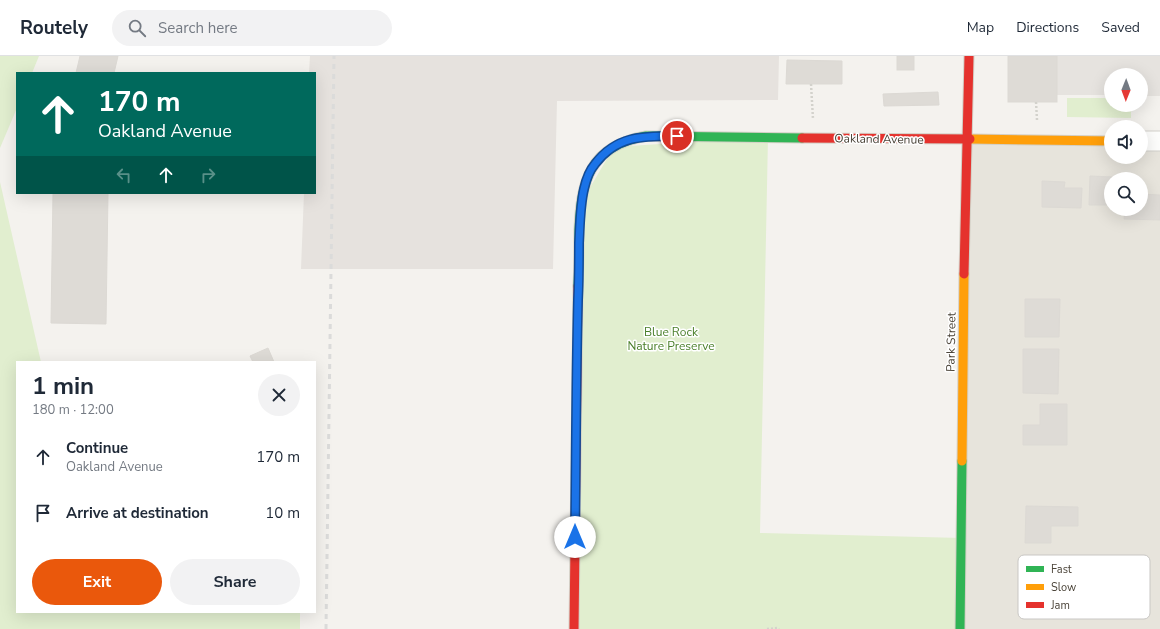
<!DOCTYPE html>
<html lang="en">
<head>
<meta charset="utf-8">
<style>
  body { margin:0; font-family:"Nunito Sans",sans-serif; background:#f2f2f3; color:#1f2937; height:100vh; display:flex; flex-direction:column; font-size:15px; white-space:nowrap }
  * { box-sizing:border-box; margin:0 }
  p { font-size:13px; color:#747a83 }
  .icon { flex:none; width:22px; height:22px; fill:none; stroke:currentColor; stroke-width:2; stroke-linecap:round; stroke-linejoin:round }
  .map { position:relative; flex:1; overflow:hidden }
  .details { position:absolute; left:16px; top:305px; width:300px; height:252px; display:flex; flex-direction:column; background:#fff; border-radius:0px; box-shadow:0 4px 16px #0002 }
  .details>* { flex:none }
  .hud { position:absolute; left:16px; top:16px; width:300px; height:122px; border-radius:0px; box-shadow:0 4px 16px #0002; background:#00695c; color:#fff; overflow:hidden }
  .needle { width:26px; rotate:181deg }
  .buttons { position:absolute; left:1104px; top:12px; display:grid; gap:8px }
  .buttons a { display:grid; place-items:center; width:44px; height:44px; border-radius:50%; background:#fff; box-shadow:0 4px 16px #0002; font-size:20px }
  .pin { position:absolute; display:grid; place-items:center; width:34px; height:34px; color:#fff; margin:-17px; border:2px solid #fff; border-radius:50%; box-shadow:0 1px 4px #0007 }
  .me { position:absolute; width:44px; margin:-22px; rotate:0deg; stroke-linejoin:round; filter:drop-shadow(0 0 3px #0008) }
  .turn { display:flex; align-items:center; gap:14px; height:84px; padding:0 16px; font-size:18px }
  .turn .icon { width:52px; height:52px; stroke-width:2.5 }
  .turn b { display:block; font-size:28px; line-height:34px }
  .lanes { display:flex; align-items:center; height:38px; padding:0 16px; background:#0003; justify-content:center; gap:20px; direction:ltr }
  .lanes .off { opacity:.35 }
  .round { display:grid; place-items:center; flex:none; width:42px; height:42px; border-radius:21px; background:#f2f2f3 }
  .overview { display:flex; align-items:center; justify-content:space-between; height:68px; padding:0 16px }
  h1 { font-size:24px; font-weight:700; line-height:30px }
  .primary-button { display:flex; gap:8px; margin-top:auto; padding:8px 16px }
  .primary-button a { flex:1; height:46px; border-radius:24px; background:#ea580c; color:#fff; font-size:16px; font-weight:700; line-height:46px; text-align:center }
  .primary-button a+a { background:#f2f2f3; color:#1f2937 }
  ul { padding:0; list-style:none }
  li { display:flex; align-items:center; gap:12px; height:56px; padding:0 16px }
  li div { flex:1 }
  li b { display:block; font-size:15px }
  li em { font-style:normal }
  header { display:flex; align-items:center; gap:24px; box-sizing:border-box; height:56px; padding:0 20px; background:#fff; border-bottom:1px solid #e0e1e3 }
  header strong { font-size:19px }
  nav { display:flex; gap:22px; margin-inline-start:auto; font-size:14px }
  .search { width:280px; height:36px; background:#f2f2f3; display:flex; align-items:center; gap:10px; box-sizing:border-box; padding:0 14px; border-radius:22px; color:#747a83; font-size:15px }
  .map>svg:first-child { display:block }
  .residential { fill:#e7e4dc; fill-rule:evenodd }
  .industrial { fill:#e6e2de }
  .green { fill:#e1eecf }
  .parking { fill:#e6e3df }
  .building { fill:#dedbd6; stroke:#dcd9d4 }
  .lines { fill:none; stroke-linecap:round; stroke-linejoin:round }
  .street-casing { stroke:#d2d0cb; stroke-width:21 }
  .fast-casing { stroke:#d3cfc5; stroke-width:11 }
  .slow-casing { stroke:#d3cfc5; stroke-width:11 }
  .jam-casing { stroke:#d3cfc5; stroke-width:11 }
  .path { stroke:#d3d2cc; stroke-width:2.5; stroke-dasharray:2 2; stroke-linecap:butt }
  .street { stroke:#fdfdfc; stroke-width:19 }
  .fast { stroke:#30b455; stroke-width:9 }
  .slow { stroke:#ff9f0a; stroke-width:9 }
  .jam { stroke:#e5322d; stroke-width:9 }
  .rail { stroke:#dbdbda; stroke-width:3; stroke-dasharray:5 5; stroke-linecap:butt }
  .route-casing { stroke:#114b97; stroke-width:10 }
  .route { stroke:#1a73e8; stroke-width:7 }
  .labels { text-anchor:middle; dominant-baseline:central; stroke-width:3; stroke-linejoin:round; paint-order:stroke }
  .street-label { font-size:12px; fill:#4b4439; stroke:#fff }
  .park-label { font-size:12px; fill:#4a7f2a; stroke:#fff }
  .key { fill:#fff; stroke:#c9c7c4; stroke-width:1 }
  .key-label { font-size:11px; fill:#4b4439 }
</style>
</head>
<body>
<header>
<strong>Routely</strong>
<div class="search"><svg class="icon" aria-label="search" viewBox="0 0 24 24"><circle cx="10" cy="10" r="6"/><path d="M15 15l6 6"/></svg>Search here</div>
<nav><a>Map</a><a>Directions</a><a>Saved</a></nav>
</header>
<div class="map">
<svg width="1160" height="573" viewBox="0 0 1160 573">
  <rect width="100%" height="100%" fill="#f4f2ee"/>
  <path class="residential" d="M968,84L1111,85V101H1141V85H1160V573H960ZM1111,123H1141V153H1111Z"/>
  <path class="industrial" d="M310,0H779L778,44L557,45L553,213H301L304,137H315V17H309Z"/>
  <g class="green">
    <path d="M0,0H39L32,17H17V52L0,92Z"/>
    <path d="M1067,42H1111V49H1131V62L1067,61Z"/>
    <path d="M768,81L760,477L962,482L960,573H574L582,145L614,91Z"/>
    <path d="M0,126L41,306H17V556H300V573H0Z"/>
  </g>
  <path class="parking" d="M1057,0H1160V40H1141V19H1111V39H1057Z"/>
  <g class="building">
    <path d="M80,0H118L114,17H76Z"/>
    <rect x="897" y="0" width="17" height="14"/>
    <rect x="1008" y="0" width="49" height="46"/>
    <path d="M787,4L842,5V28H786Z"/>
    <path d="M938,36L939,49L884,50L883,38Z"/>
    <path d="M1090,120L1112,121L1111,149H1089Z"/>
    <path d="M1042,125L1065,126L1064,132H1082L1081,152L1042,151Z"/>
    <path d="M53,137H108L106,268L51,267Z"/>
    <path d="M1141,138L1160,139V164L1124,163L1125,153H1141Z"/>
    <path d="M1025,243H1060L1059,281H1025Z"/>
    <path d="M268,292L274,306H253L250,300Z"/>
    <path d="M1023,293H1059L1058,338L1023,337Z"/>
    <path d="M1040,348H1067V389H1023V369H1040Z"/>
    <path d="M1026,450L1078,451V470H1051V487H1025Z"/>
  </g>
  <g class="lines">
    <defs>
      <path id="street" d="M1141,85H1160"/>
      <g id="fast">
        <path d="M578,230C579,211 579,193 579,174C581,124 590,90 646,80L802,82"/>
        <path d="M960,573L962,405"/>
      </g>
      <g id="slow">
        <path d="M970,83L1111,85"/>
        <path d="M962,405L964,218"/>
      </g>
      <g id="jam">
        <path d="M802,82L970,83"/>
        <path d="M964,218L969,0"/>
        <path d="M574,573L578,230"/>
      </g>
    </defs>
    <use href="#street" class="street-casing"/>
    <use href="#fast" class="fast-casing"/>
    <use href="#slow" class="slow-casing"/>
    <use href="#jam" class="jam-casing"/>
    <g class="path">
      <path d="M811,28L813,63"/>
      <path d="M1036,46L1037,64"/>
      <path d="M767,573L778,572L779,573"/>
    </g>
    <use href="#street" class="street"/>
    <use href="#fast" class="fast"/>
    <use href="#slow" class="slow"/>
    <use href="#jam" class="jam"/>
    <path class="rail" d="M326,573L334,0"/>
  </g>
  <g class="lines">
    <defs>
      <path id="route" d="M575,481C576,402 576,323 578,244C579,225 579,206 579,187C580,169 580,150 584,133C586,124 589,115 595,108C617,79 644,80 677,80"/>
    </defs>
    <use href="#route" class="route-casing"/>
    <use href="#route" class="route"/>
  </g>
  <g class="labels">
    <g class="street-label">
      <text transform="translate(879 83) rotate(1)">Oakland Avenue</text>
      <text transform="translate(951 286) rotate(-89)">Park Street</text>
    </g>
    <g class="park-label">
      <text x="671" y="276">Blue Rock<tspan x="671" dy="14">Nature Preserve</tspan></text>
    </g>
  </g>
  <rect x="1018" y="499" width="132" height="64" rx="6" class="key"/>
  <rect x="1026" y="510" width="18" height="6" fill="#30b455"/>
  <rect x="1026" y="528" width="18" height="6" fill="#ff9f0a"/>
  <rect x="1026" y="546" width="18" height="6" fill="#e5322d"/>
  <g class="key-label">
    <text x="1051" y="517">Fast</text>
    <text x="1051" y="535">Slow</text>
    <text x="1051" y="553">Jam</text>
  </g>
</svg>
<div class="buttons">
<a><svg class="needle" viewBox="-14 -14 28 28"><path d="M0-13l5 13h-10z" fill="#e53935"/><path d="M0 13l5-13h-10z" fill="#747a83"/></svg></a>
<a><svg class="icon" aria-label="sound" viewBox="0 0 24 24"><path d="M4 9h4l5-4v14l-5-4H4zM17 9q2 3 0 6"/></svg></a>
<a><svg class="icon" aria-label="search" viewBox="0 0 24 24"><circle cx="10" cy="10" r="6"/><path d="M15 15l6 6"/></svg></a>
</div>
<div class="pin" style="left:677px;top:80px;background:#d93025"><svg class="icon" aria-label="arrive" viewBox="0 0 24 24"><path d="M6 21V4h12l-3 4 3 4H6"/></svg></div>
<svg class="me" style="left:575px;top:481px" viewBox="-20 -20 40 40"><circle r="19" fill="#fff"/><path d="M0-13L10 11 0 6-10 11z" fill="#1a73e8"/></svg>
<div class="hud">
<div class="turn"><svg class="icon" aria-label="ahead" viewBox="0 0 24 24"><path d="M12 20V5M6 11l6-6 6 6"/></svg><div><b>170 m</b>Oakland Avenue</div></div>
<div class="lanes"><svg class="icon off" aria-label="left" viewBox="0 0 24 24"><path d="M17 20v-9H6M10 6l-5 5 5 5"/></svg><svg class="icon" aria-label="ahead" viewBox="0 0 24 24"><path d="M12 20V5M6 11l6-6 6 6"/></svg><svg class="icon off" aria-label="right" viewBox="0 0 24 24"><path d="M7 20v-9h11M14 6l5 5-5 5"/></svg></div>
</div>
<section class="details">
<div class="overview"><div><h1>1 min</h1><p>180 m · 12:00</p></div><a class="round"><svg class="icon" aria-label="close" viewBox="0 0 24 24"><path d="M6 6l12 12M18 6L6 18"/></svg></a></div>
<ul>
<li><svg class="icon" aria-label="ahead" viewBox="0 0 24 24"><path d="M12 20V5M6 11l6-6 6 6"/></svg><div><b>Continue</b><p>Oakland Avenue</p></div><em>170 m</em></li>
<li><svg class="icon" aria-label="arrive" viewBox="0 0 24 24"><path d="M6 21V4h12l-3 4 3 4H6"/></svg><div><b>Arrive at destination</b></div><em>10 m</em></li>
</ul>
<div class="primary-button"><a>Exit</a><a>Share</a></div>
</section>
</div>
</body>
</html>
